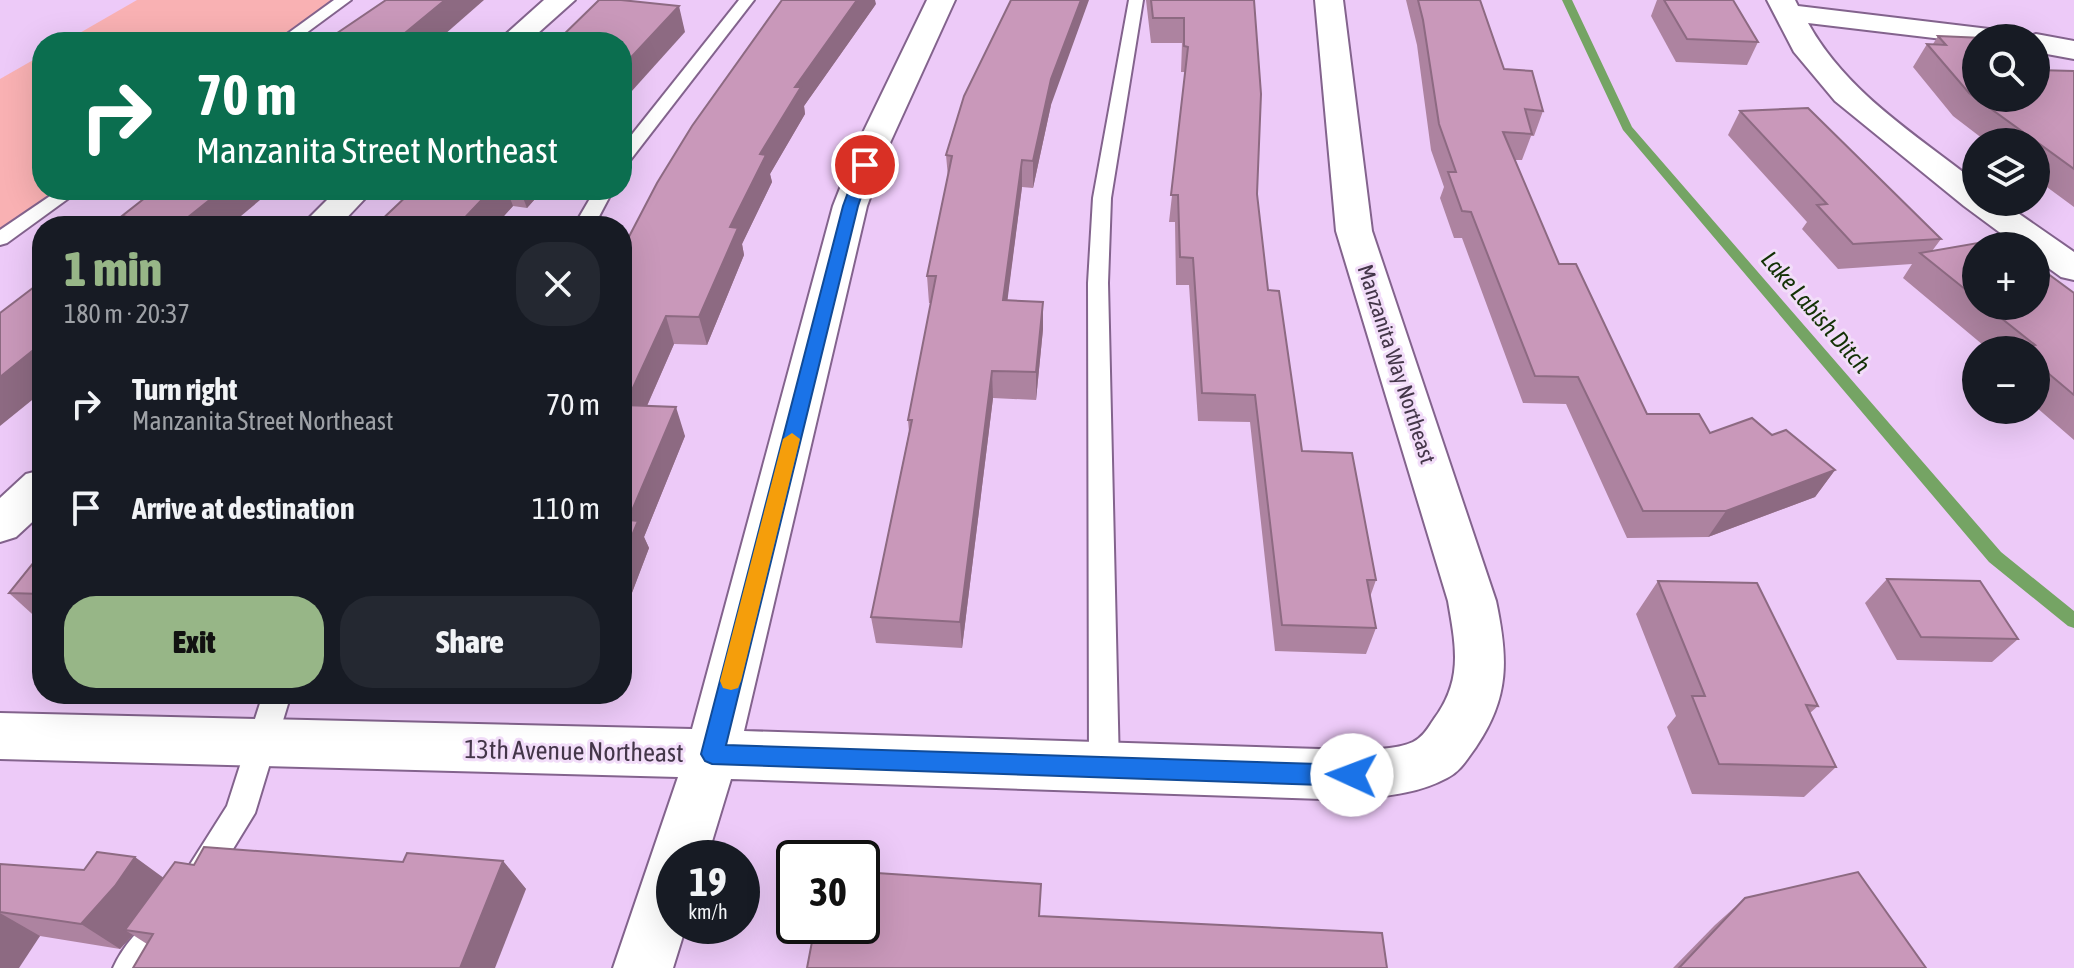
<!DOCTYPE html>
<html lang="en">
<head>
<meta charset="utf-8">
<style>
  body { margin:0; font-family:"Asap Condensed",sans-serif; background:#242831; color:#f1f3f6; height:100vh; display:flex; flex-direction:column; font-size:30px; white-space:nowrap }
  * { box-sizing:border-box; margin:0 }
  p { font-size:26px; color:#9ea1a6 }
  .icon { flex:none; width:44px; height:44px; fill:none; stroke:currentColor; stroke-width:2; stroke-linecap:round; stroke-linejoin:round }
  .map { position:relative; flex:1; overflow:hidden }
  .details { position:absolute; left:32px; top:216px; width:600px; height:488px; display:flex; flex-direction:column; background:#171b24; border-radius:32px; box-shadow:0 8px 32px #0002 }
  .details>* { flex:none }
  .hud { position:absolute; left:32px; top:32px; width:600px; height:168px; border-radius:32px; box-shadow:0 8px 32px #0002; background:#0b6e4f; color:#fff; overflow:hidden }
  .fabs { position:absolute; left:1962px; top:24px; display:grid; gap:16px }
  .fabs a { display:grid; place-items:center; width:88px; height:88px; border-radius:50%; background:#171b24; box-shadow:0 8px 32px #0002; font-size:40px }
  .speed { position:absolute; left:656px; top:840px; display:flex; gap:16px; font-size:40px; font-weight:700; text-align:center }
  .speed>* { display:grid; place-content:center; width:104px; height:104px; border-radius:50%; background:#171b24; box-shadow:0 8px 32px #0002; line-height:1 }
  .speed small { font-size:20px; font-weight:400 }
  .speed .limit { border:4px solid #111; border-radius:12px; background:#fff; color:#111 }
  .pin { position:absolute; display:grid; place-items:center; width:68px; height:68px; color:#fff; margin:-34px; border:4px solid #fff; border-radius:50%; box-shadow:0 2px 8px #0007 }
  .me { position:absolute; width:88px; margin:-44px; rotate:272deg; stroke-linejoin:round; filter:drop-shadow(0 0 6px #0008) }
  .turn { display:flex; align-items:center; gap:28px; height:168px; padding:0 32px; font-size:36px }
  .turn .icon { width:104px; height:104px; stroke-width:2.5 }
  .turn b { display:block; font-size:56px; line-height:68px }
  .round { display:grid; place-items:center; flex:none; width:84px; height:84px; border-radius:32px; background:#242831 }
  .head { display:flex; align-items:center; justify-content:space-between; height:136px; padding:0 32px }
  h1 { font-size:48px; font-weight:800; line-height:60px; color:#97b687 }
  .primary-button { display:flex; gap:16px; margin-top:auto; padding:16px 32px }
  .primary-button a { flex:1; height:92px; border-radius:32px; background:#97b687; color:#111; font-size:32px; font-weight:800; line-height:92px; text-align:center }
  .primary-button a+a { background:#242831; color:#f1f3f6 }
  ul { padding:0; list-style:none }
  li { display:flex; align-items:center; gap:24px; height:104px; padding:0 32px }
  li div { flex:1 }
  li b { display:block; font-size:30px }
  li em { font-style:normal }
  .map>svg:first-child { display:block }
  .green { fill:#f9b1b3 }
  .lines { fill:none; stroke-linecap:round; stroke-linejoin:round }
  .stream { fill:#75a464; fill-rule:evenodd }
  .service-casing { stroke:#83638d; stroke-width:4 }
  .minor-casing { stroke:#83638d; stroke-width:4 }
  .service { fill:#fff; fill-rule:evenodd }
  .minor { fill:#fff; fill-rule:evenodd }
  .wall { fill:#ad83a0 }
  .shaded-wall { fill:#8d6a82 }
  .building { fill:#c998ba; stroke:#8d6a82; stroke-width:2 }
  .route { fill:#1a73e8; stroke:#114b97; stroke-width:2 }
  .slow { fill:#f59e0b }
  .labels { text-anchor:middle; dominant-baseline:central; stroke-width:6; stroke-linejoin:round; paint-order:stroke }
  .street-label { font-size:22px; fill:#443649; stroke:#f2ddf9 }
  .water-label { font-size:24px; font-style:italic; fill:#133205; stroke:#f2ddf9 }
  .near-street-label { font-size:26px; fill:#443649; stroke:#f2ddf9 }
</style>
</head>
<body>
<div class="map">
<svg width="2074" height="968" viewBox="0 0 2074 968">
  <rect width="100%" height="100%" fill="#edcaf8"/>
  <g class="green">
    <path d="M137,0H343L282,42H64Z"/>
    <path d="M42,55V190H68L0,237V79Z"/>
  </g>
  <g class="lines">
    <path class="stream" d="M1562,0H1572L1632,127L2001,552L2074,611V628L2068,626L1989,562L1623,130Z"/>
    <defs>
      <g id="service">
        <path d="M334,0H351L294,42H276Z"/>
        <path d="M739,0H754L628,163L622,164V147Z"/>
        <path d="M1129,0H1143L1111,198L1108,283L1119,767L1114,776L1104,780L1094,776L1089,767L1088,283L1093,198Z"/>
        <path d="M59,190H80L7,243L0,245V230Z"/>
        <path d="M595,190H613L594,226H574Z"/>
        <path d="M263,694H291L255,813L211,885L200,889L189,885L184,874L227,806Z"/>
        <path d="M161,915L172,920L177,931L172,942L151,968H113C122,948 141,923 161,915Z"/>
      </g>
      <g id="minor">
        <path d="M544,0H575L528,42H497Z"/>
        <path d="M927,0H955L889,145L867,206L744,731L1352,750C1371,749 1396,750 1413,742C1423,737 1428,728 1434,719C1463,680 1456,647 1448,601L1336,231L1315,0H1343L1372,231L1496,601C1508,658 1510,697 1476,747C1467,759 1461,771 1447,778C1417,794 1385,796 1352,800L731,779L707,858H674V926H686L673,968H613L678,777L0,759V713L692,729L833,206L857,145Z"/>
        <path d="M1767,0H1795L1798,6L2014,32L2018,38H1976V43L1808,23C1846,92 1916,135 1976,182V202H2002L2074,252V280L2061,277L2036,259V246H2018L1964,206L1835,101L1794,52Z"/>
        <path d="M2036,34L2074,41V59L2036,52V38H2025Z"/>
        <path d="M337,190H373L339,226H301Z"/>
        <path d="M42,470V513L16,537L0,542V498L26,474Z"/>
      </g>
    </defs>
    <use href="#service" class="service-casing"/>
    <use href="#minor" class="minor-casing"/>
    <use href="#service" class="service"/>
    <use href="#minor" class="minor"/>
  </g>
  <g class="wall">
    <path d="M1146,0H1254L1257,194L1268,290L1302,451L1376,580L1370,597L1376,628L1366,654L1275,651L1250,422L1198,421L1189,285H1176L1175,222H1169L1186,72H1181L1182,43H1151Z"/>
    <path d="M1406,0H1480L1504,69L1543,111L1534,136H1531L1522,160H1515L1559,264L1647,414L1710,433L1772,435L1835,470L1815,497L1708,537L1627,538L1566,404L1523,403L1462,238H1454L1440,198L1444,187L1431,150L1417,45Z"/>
    <path d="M1657,0H1733L1758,42L1747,65L1676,62L1651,16Z"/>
    <path d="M876,4L804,106L805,114L770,174L772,182L742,244L744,255L707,345L674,344L647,406L685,436L644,537L649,548L622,619V250Z"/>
    <path d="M1938,36L1984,38L1976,98L2074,71V207L2036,179V142H1987L1953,116L1913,67L1927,44H1933Z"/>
    <path d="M1051,105L1033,188L1022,187L1007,300L1043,302V329L1036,400L993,398L962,648L876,643L871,617L909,432L908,420L931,303H929L927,276L948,177L946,155Z"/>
    <path d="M1740,111L1941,239L1932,251L1976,246V306H2036L2074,293V440L2036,407V350H1989L1903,278L1912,264L1838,269L1802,229L1807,222L1728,135Z"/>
    <path d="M412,190H543L527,208L513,206L495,226H375L412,191Z"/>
    <path d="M42,552V623L9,593Z"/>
    <path d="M1887,579L2018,639L1992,662L1897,660L1865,603Z"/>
    <path d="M1658,581L1818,706L1810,713L1836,767L1804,797L1692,794L1667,727L1676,716L1636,614Z"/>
    <path d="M503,861L526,889L147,944L133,935L120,949L40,936L0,968V864L163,878L194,865Z"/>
    <path d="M1745,898L1926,968H1673L1715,925Z"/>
  </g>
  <g class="shaded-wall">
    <path d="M445,0H484L436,42H394Z"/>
    <path d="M857,0H875L876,4L804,106L805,114L770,174L772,182L742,244L744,255L707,345L699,317L730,227L760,154L795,87Z"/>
    <path d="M1081,0H1089L1051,105L1033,188V161L1051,79Z"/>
    <path d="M679,6L685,32L622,102V67Z"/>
    <path d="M1022,160V187L1004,327L1003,300Z"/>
    <path d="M222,190H272L229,226H177Z"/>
    <path d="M491,190H507L513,206L495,226H457Z"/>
    <path d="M520,190H543L527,208Z"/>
    <path d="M1043,302V329L1036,400V372Z"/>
    <path d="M666,316L674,344L635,433L625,405Z"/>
    <path d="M42,343V392L0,426V377Z"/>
    <path d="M992,371L993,398L962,648L960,622Z"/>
    <path d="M676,407L685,436L644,537L649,548L622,619V560L628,520Z"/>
    <path d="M1835,470L1815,497L1708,537L1726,511Z"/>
    <path d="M135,857L172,884L125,930L133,935L120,949L81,924Z"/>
    <path d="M503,861L526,889L495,968H460Z"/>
    <path d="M0,913L40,936L19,968H0Z"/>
  </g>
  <g class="building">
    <path d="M386,0H445L394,42H324Z"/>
    <path d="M599,0H621L679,6L622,67V42H556Z"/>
    <path d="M782,0H857L795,87H801L760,154L766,155L730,227L738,228L699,317L666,316L625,405L676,407L628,520L638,521L622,560V250L657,183L692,126Z"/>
    <path d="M1011,0H1081L1051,79L1033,161L1022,160L1003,300L1043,302L1036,372L992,371L960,622L871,617L912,420H908L936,276H927L952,156L946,155L964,96Z"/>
    <path d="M1151,0H1254L1261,94L1257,194L1268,290L1279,291L1302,451L1352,453L1376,580H1367L1376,628L1282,625L1255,395L1202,393L1193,258L1180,257L1178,195H1171L1188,47L1184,46V18H1153Z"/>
    <path d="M1418,0H1480L1504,69L1532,71L1543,111L1525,109L1532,134L1503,132L1559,264H1576L1647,414H1699L1710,433L1752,418L1772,435L1786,430L1835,470L1726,511H1643L1578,377L1535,376L1471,212L1462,211L1448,172H1456L1439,124L1423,20Z"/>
    <path d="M1664,0H1733L1758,42L1687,39Z"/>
    <path d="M1938,36L1984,38H1976V98L1969,93L1927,44L1946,45Z"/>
    <path d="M2036,70L2074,71V169L1976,98H2036Z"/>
    <path d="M1808,108L1941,239L1853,244L1817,205L1827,204L1740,111Z"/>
    <path d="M155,190H222L177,226H114L127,217L122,216Z"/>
    <path d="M413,190H491L457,226H375Z"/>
    <path d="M2001,239L2010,246H1976V298L1920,253Z"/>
    <path d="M2036,265L2074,293V395L2036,363V350H2021L2018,348L2035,345L1986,306H2036Z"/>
    <path d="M42,281V343L0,377V313Z"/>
    <path d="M42,552V594L9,593Z"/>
    <path d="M1887,579L1980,581L2018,639L1921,637Z"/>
    <path d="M1658,581L1757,583L1818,706L1806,705L1836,767L1719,764L1692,696H1705Z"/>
    <path d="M204,847L403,862L407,853L503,861L460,968H133L153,934L125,930L175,862L194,865Z"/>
    <path d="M97,852L135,857L115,886L81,924L0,912V864L84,870Z"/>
    <path d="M862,872L1041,884L1039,916L1382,933L1387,968H807L815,926H862Z"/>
    <path d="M1858,872L1926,968H1679L1745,898Z"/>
  </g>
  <path class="route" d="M865,161L872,165L858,206L726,745L1352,765L1360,768L1364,775L1360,783L1352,786L712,764L705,761L701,754L843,206L858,165Z"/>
  <path class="slow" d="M792,433L800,439L741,681L738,688L731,690L723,688L720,681L783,439Z"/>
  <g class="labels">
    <g class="street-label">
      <text transform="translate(1397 364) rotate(72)">Manzanita Way Northeast</text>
    </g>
    <g class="water-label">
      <text transform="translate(1816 312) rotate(49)">Lake Labish Ditch</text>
    </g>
    <g class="near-street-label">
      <text transform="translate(574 751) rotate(1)">13th Avenue Northeast</text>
    </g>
  </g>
</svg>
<div class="fabs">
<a><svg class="icon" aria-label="search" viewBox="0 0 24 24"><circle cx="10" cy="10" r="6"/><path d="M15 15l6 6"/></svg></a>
<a><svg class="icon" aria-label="layers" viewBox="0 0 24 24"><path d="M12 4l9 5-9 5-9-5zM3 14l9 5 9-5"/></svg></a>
<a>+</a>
<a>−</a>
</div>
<div class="speed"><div>19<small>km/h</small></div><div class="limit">30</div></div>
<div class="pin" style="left:865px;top:165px;background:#d93025"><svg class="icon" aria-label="arrive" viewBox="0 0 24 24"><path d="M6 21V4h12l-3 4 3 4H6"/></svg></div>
<svg class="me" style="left:1352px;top:775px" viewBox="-20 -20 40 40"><circle r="19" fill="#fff"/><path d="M0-13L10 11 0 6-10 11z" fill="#1a73e8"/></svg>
<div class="hud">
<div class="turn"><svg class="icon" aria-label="right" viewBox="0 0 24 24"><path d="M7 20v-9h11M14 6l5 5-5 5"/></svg><div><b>70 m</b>Manzanita Street Northeast</div></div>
</div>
<section class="details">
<div class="head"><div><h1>1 min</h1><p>180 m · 20:37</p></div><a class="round"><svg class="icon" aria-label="close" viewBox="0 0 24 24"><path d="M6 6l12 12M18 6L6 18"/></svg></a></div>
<ul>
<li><svg class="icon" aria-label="right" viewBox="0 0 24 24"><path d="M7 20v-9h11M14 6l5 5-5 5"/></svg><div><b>Turn right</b><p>Manzanita Street Northeast</p></div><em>70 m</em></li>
<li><svg class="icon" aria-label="arrive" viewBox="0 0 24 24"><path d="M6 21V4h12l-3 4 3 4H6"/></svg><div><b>Arrive at destination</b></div><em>110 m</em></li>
</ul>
<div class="primary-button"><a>Exit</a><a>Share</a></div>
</section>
</div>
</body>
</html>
